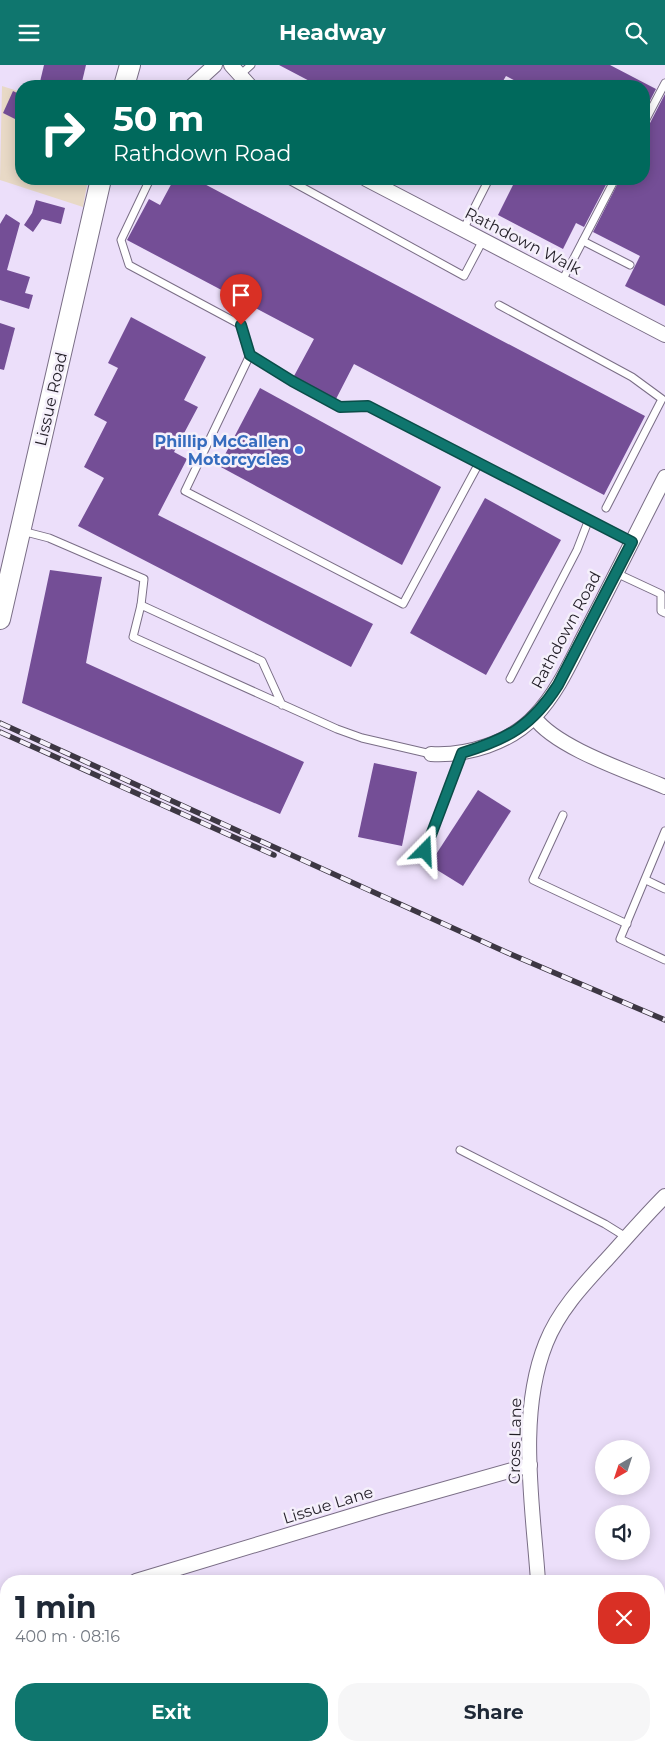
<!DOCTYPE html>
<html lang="en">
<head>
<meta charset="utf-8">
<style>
  body { margin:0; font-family:Montserrat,sans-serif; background:#f6f6f7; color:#1f2937; height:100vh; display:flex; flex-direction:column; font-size:19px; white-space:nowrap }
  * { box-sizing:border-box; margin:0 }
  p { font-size:16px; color:#747a83 }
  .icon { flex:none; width:28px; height:28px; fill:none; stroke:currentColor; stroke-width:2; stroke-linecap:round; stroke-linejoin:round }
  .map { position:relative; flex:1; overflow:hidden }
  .drawer { position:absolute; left:0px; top:1510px; width:665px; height:176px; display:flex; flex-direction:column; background:#fff; border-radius:20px 20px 0 0; box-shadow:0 2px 12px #0003 }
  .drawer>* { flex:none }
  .guide { position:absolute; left:15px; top:15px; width:635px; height:105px; border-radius:20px; box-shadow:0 2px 12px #0003; background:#00695c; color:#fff; overflow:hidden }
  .needle { width:32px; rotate:219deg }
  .tools { position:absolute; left:595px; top:1375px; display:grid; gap:10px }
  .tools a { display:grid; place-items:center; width:55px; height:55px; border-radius:50%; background:#fff; box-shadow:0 2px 12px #0003; font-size:25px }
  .pin { position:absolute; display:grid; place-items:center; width:42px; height:42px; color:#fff; margin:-51px -21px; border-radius:50% 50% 50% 0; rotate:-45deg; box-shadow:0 0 5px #0007 }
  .pin .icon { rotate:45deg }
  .me { position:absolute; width:55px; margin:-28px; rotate:21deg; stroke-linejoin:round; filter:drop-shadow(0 0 4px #0008) }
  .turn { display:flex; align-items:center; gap:18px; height:105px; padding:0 15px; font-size:22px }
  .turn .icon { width:65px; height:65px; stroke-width:2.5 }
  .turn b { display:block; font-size:35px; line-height:42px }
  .round { display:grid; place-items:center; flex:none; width:52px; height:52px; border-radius:20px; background:#f6f6f7 }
  .headline { display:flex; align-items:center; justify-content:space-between; height:85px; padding:0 15px }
  h1 { font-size:30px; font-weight:700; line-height:38px }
  .cta { display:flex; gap:10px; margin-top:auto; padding:10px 15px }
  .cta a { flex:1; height:58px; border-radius:20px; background:#0f766e; color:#fff; font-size:20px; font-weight:700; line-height:58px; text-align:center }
  .cta a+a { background:#f6f6f7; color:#1f2937 }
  header { display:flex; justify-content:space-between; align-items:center; height:65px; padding:0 15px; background:#0f766e; color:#fff; font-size:22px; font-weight:700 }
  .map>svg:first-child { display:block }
  .commercial { fill:#e8d9c6 }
  .building { fill:#744e96 }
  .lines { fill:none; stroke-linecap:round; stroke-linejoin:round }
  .lane-casing { stroke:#7a6e86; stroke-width:9 }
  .street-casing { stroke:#7a6e86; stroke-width:16 }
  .secondary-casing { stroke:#7a6e86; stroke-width:22 }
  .lane { stroke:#fff; stroke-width:7 }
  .street { stroke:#fff; stroke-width:14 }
  .secondary { stroke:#fff; stroke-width:20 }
  .rail-casing { stroke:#3d3743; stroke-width:5.5 }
  .rail { stroke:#f5f0fb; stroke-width:4; stroke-dasharray:11; stroke-linecap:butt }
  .route-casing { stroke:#0a4d48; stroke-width:12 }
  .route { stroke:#0f766e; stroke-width:9 }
  .shop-dot { fill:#3f7fe0; stroke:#f5f0fb; stroke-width:2 }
  .labels { text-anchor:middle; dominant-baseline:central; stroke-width:5; stroke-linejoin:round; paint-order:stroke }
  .street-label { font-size:16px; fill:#221e27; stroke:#f5f0fb }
  .shop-label { font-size:16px; font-weight:bold; fill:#366cbe; stroke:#f5f0fb; text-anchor:end }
</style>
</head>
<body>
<header><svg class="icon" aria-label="menu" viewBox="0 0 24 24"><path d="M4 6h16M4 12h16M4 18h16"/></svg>Headway<svg class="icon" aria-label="search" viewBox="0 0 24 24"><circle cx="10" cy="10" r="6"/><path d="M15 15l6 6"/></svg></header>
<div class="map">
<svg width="665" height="1686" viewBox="0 0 665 1686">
  <rect width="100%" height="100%" fill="#ecdffa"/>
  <path class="commercial" d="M2,21L21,27V114H88L83,142L0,115Z"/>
  <g class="building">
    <path d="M44,0H86L81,21H39Z"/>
    <path d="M279,0H610L656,24L644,47V21H525L506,11L500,21H319Z"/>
    <path d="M13,26L21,30V57L3,48Z"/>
    <path d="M665,29V241L625,221L640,191L593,167L620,114H644V63L649,60Z"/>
    <path d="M174,114H195L645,351L604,430L354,299L336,334L294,311L314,274L127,175L149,134L160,140Z"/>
    <path d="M516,114H609L584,162L576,158L563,184L498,150Z"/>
    <path d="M36,135L65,143L61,159L42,154L33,167L24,160L32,148Z"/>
    <path d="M6,149L20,158L7,205L30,212L25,228L33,230L29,244L0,235V159Z"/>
    <path d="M131,252L206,292L184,335L198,342L174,387L187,394L158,450L373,559L351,602L78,461L104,413L84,402L107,357L94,350L118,303L108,298Z"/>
    <path d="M0,258L15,263L4,305L0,304Z"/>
    <path d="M260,323L441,422L402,500L219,401Z"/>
    <path d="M485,433L561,475L486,610L410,568Z"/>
    <path d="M50,505L102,512L86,598L304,697L280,749L22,638Z"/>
    <path d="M374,698L417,707L402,781L358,772Z"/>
    <path d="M478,725L511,746L463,821L429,800Z"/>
  </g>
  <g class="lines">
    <defs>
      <g id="lane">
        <path d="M240,10L251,0"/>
        <path d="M644,58L665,18"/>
        <path d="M150,114L121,175L129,200L241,260L250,290"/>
        <path d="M287,114L464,211L483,175"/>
        <path d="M463,165L489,114"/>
        <path d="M583,176L630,200"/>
        <path d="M562,216L615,114"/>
        <path d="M499,240L632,312L662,334L606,443"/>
        <path d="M479,398L403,539L185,426L250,290L292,316L340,342L368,341L632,477"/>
        <path d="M22,466L49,473L144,514L141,540"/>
        <path d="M616,508L661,529V546L665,548"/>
        <path d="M510,614L577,485L589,454"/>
        <path d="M282,640L262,596L141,540L133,572L337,664L362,673L431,689"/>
        <path d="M563,750L533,815L627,859"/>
        <path d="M665,766L620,874L665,895"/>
        <path d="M425,786L463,688"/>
        <path d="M646,815L665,824"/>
        <path d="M460,1085L605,1159L626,1172"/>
      </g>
      <g id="street">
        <path d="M231,0L250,21"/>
        <path d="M192,21L215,0"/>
        <path d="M366,114L665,270"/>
        <path d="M534,652C556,683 630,707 665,722"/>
        <path d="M431,689C467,691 510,678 535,651C558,627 571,596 586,567C613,516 638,464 665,412"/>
        <path d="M136,1516L381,1442L530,1400"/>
        <path d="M538,1516C533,1441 517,1350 546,1278C559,1245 584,1219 608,1193C627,1172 645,1151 665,1131"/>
        <path d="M0,1556L6,1554"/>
        <path d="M560,1680L561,1686"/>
      </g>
      <g id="secondary">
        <path d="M124,21L130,0"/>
        <path d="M0,554L101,114"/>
      </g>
    </defs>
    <use href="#lane" class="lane-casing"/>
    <use href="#street" class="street-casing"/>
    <use href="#secondary" class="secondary-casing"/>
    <use href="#lane" class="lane"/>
    <use href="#street" class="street"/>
    <use href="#secondary" class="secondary"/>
    <defs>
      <g id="rail">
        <path d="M0,658L508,888L665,955"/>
        <path d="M0,667L274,790"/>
      </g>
    </defs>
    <use href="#rail" class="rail-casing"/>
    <use href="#rail" class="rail"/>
  </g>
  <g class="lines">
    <defs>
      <path id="route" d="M241,260L250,290L292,316L340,342L368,341L632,477L558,620C532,661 508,674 462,688L425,786"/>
    </defs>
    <use href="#route" class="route-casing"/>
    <use href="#route" class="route"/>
  </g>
  <circle class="shop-dot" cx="299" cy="385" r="5"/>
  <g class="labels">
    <g class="street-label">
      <text transform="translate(523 176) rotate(27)">Rathdown Walk</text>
      <text transform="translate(51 334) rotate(-77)">Lissue Road</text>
      <text transform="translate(566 565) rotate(-62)">Rathdown Road</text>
      <text transform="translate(515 1376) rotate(-89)">Cross Lane</text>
      <text transform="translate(328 1440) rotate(-17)">Lissue Lane</text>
    </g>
    <g class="shop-label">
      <text x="289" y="376">Phillip McCallen<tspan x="289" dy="18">Motorcycles</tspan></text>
    </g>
  </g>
</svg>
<div class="tools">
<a><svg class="needle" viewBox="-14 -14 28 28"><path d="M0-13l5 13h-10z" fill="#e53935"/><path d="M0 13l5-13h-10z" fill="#747a83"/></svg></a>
<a><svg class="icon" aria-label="sound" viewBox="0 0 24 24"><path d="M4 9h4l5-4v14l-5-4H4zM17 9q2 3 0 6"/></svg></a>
</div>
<div class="pin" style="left:241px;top:260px;background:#d93025"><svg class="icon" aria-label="arrive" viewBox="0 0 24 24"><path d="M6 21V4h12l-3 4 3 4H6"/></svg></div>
<svg class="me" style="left:425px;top:786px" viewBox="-20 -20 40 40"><path d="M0-17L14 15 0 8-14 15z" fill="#0f766e" stroke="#fff" stroke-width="4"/></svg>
<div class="guide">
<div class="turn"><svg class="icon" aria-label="right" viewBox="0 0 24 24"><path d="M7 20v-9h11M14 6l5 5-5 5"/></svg><div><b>50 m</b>Rathdown Road</div></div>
</div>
<section class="drawer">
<div class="headline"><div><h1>1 min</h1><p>400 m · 08:16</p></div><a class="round" style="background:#d93025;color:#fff"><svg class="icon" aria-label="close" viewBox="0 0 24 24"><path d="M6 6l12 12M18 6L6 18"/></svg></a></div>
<div class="cta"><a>Exit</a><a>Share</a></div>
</section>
</div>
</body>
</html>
